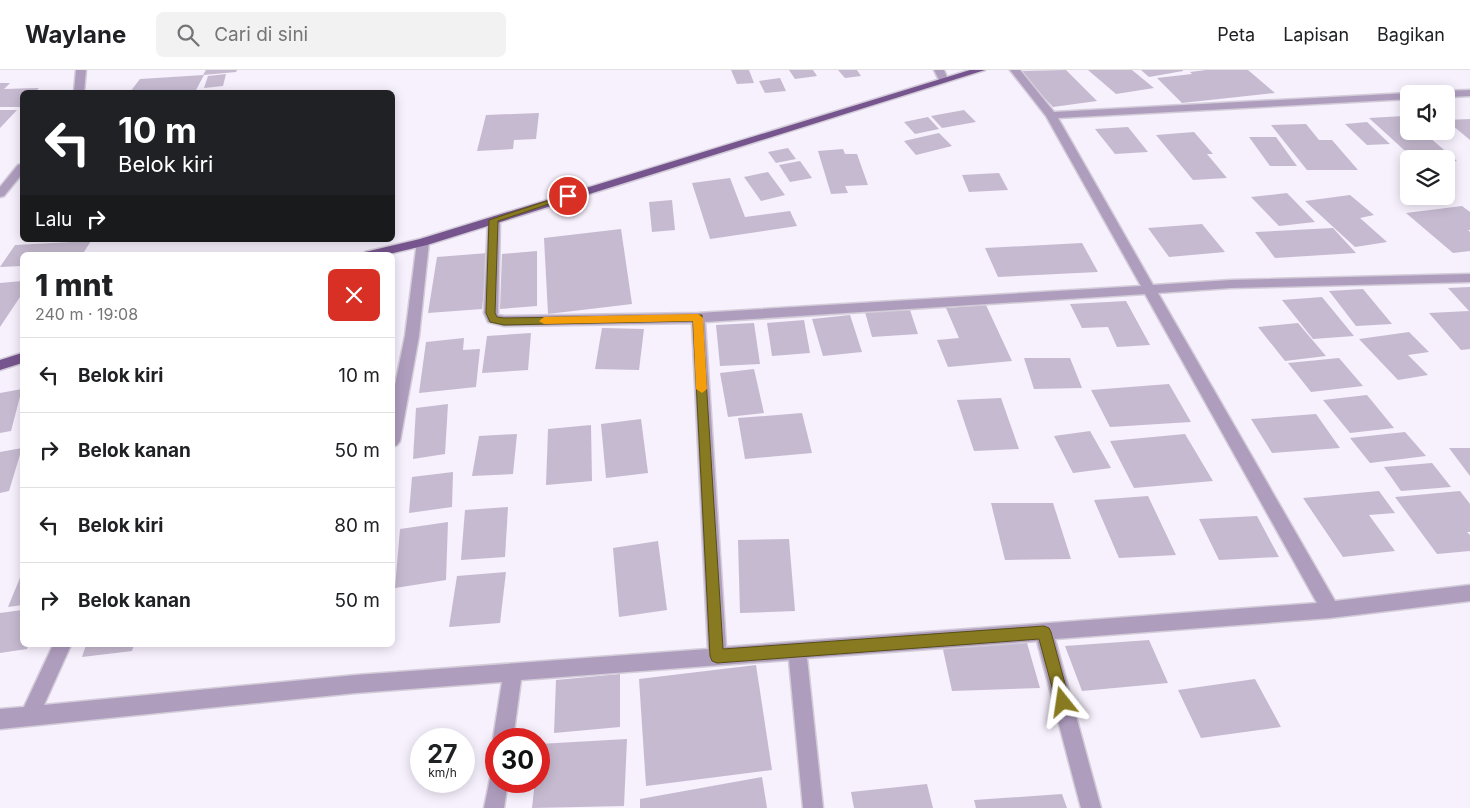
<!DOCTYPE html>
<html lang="id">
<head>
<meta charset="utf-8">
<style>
  body { margin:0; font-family:Inter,sans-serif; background:#f2f2f2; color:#202124; height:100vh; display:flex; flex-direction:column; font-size:19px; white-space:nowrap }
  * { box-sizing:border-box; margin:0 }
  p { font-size:16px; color:#757577 }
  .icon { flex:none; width:28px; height:28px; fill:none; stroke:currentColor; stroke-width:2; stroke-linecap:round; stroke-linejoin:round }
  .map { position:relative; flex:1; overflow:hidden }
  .drawer { position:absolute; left:20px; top:182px; width:375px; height:395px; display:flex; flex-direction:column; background:#fff; border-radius:8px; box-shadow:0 2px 12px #0003 }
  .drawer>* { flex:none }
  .hud { position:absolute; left:20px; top:20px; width:375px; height:152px; border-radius:8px; box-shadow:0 2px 12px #0003; background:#202124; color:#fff; overflow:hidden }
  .controls { position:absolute; left:1400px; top:15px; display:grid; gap:10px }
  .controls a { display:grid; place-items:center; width:55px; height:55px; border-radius:8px; background:#fff; box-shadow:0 2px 12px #0003; font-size:25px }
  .speed { position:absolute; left:410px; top:658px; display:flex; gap:10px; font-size:25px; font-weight:700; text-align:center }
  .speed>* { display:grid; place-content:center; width:65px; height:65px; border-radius:50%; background:#fff; box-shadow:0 2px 12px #0003; line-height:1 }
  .speed small { font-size:12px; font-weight:400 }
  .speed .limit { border:8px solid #d22; background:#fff; color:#111 }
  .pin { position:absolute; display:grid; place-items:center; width:42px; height:42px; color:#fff; margin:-21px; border:2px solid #fff; border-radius:50%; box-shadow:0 1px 5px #0007 }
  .me { position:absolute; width:55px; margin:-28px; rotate:345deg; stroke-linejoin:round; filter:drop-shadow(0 0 4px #0008) }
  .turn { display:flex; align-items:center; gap:18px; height:105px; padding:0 15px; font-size:22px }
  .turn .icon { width:65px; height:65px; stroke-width:2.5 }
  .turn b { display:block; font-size:35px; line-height:42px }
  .then { display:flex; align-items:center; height:48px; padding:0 15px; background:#0003; gap:10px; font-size:19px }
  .round { display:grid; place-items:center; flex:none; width:52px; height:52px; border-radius:8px; background:#f2f2f2 }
  .summary { display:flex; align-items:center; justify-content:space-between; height:85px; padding:0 15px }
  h1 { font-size:30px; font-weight:800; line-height:38px }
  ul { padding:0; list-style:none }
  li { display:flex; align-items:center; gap:15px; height:75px; padding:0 15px; border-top:1px solid #e0e0e0 }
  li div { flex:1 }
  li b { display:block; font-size:19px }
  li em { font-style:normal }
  header { display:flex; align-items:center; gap:30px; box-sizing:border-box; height:70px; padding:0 25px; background:#fff; border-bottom:1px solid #e0e0e0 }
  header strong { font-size:24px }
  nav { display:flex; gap:28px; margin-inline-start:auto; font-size:18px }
  .search { width:350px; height:45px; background:#f2f2f2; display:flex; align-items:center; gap:12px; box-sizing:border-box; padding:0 18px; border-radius:8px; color:#757577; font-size:19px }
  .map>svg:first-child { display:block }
  .building { fill:#c6bad0 }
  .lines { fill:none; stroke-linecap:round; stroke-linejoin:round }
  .street-casing { stroke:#d3ccd9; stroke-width:3 }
  .primary-casing { stroke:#d3ccd9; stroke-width:3 }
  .street { fill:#af9dbe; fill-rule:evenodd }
  .primary { fill:#76548e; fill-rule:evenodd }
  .route { fill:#887a20; stroke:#584f15 }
  .slow { fill:#f59e0b }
</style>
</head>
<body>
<header>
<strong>Waylane</strong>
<div class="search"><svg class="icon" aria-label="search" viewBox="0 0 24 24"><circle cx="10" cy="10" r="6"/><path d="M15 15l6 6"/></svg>Cari di sini</div>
<nav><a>Peta</a><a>Lapisan</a><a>Bagikan</a></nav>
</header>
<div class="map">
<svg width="1470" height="738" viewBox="0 0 1470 738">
  <rect width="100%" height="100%" fill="#f7f0fd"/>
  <g class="building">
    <path d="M206,0H237L236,2L203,5Z"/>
    <path d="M731,0H749L754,13L737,14Z"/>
    <path d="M789,0H813L817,6L795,9Z"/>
    <path d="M838,0H857L861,6L845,8Z"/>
    <path d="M1066,0L1097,31L1053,37L1019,1Z"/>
    <path d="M1088,0H1132L1154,18L1116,24Z"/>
    <path d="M1141,0H1183V1L1149,7Z"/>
    <path d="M1206,0H1248L1275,23L1182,33L1157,8L1192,4L1190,2Z"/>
    <path d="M226,4L223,16L204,18L208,6Z"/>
    <path d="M204,5L196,20L130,22L140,9Z"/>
    <path d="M780,8L786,21L765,23L759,11Z"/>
    <path d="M0,13H10L4,19L39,18L35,22H22L21,37H0Z"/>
    <path d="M0,40H17L0,58Z"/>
    <path d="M964,40L976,52L942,58L931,46Z"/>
    <path d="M539,43L536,69L514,70L513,79L477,81L486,45Z"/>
    <path d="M1404,46L1409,50V61H1422L1457,91L1446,92V89H1414L1369,48Z"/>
    <path d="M928,47L939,59L915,64L904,52Z"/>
    <path d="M1470,49V70L1446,50Z"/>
    <path d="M1367,52L1390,74L1367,75L1345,54Z"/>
    <path d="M1306,54L1319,70H1332L1358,100H1307L1271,55Z"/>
    <path d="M1128,57L1148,82L1115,84L1095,59Z"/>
    <path d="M1194,62L1213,84H1207L1227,108L1193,110L1156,65Z"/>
    <path d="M939,63L952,76L916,85L904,71Z"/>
    <path d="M1249,67H1276L1297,96H1270Z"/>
    <path d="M788,78L796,89L776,93L768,82Z"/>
    <path d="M843,79L845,84H857L868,115L845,116L848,123L831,124L818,81Z"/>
    <path d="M800,91L812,108L790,112L779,95Z"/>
    <path d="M768,102L785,125L761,131L744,107Z"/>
    <path d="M999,103L1008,120L969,122L962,105Z"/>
    <path d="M730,108L745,147L790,141L797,156L710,169L692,113Z"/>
    <path d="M1287,123L1315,152L1279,156L1251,127Z"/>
    <path d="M1350,125L1374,145L1360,148L1387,172L1355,177L1305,131Z"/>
    <path d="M672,130L675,160L652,162L649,132Z"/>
    <path d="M1462,136L1470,142V160H1468L1470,162V181L1453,183L1406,143Z"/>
    <path d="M1202,154L1225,182L1169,187L1148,158Z"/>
    <path d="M1333,158L1356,183L1275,188L1255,162Z"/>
    <path d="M621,159L632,234L548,244L544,168Z"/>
    <path d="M91,171L82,185H22V196L0,197L15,175Z"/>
    <path d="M1082,173L1098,202L998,207L985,178Z"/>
    <path d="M537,181V236L500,239L502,184Z"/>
    <path d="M488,183L482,239L428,243L437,187Z"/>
    <path d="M22,211V224L0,257V213Z"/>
    <path d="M1470,217V279L1461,280L1429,243L1469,241L1448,218Z"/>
    <path d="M1363,219L1392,254L1356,256L1329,221Z"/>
    <path d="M1322,227L1354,266L1313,269L1282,230Z"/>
    <path d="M1126,231L1150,275L1117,277L1108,257L1082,258L1070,234Z"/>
    <path d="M986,235L1012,291L948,297L937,270L959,268L946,238Z"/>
    <path d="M910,240L918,264L872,267L865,242Z"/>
    <path d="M850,245L862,282L823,286L812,249Z"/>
    <path d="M804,250L810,283L772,286L767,253Z"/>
    <path d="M754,253L760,294L720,296L716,255Z"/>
    <path d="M1298,253L1326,286L1285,291L1258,257Z"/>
    <path d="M602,258L644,259L639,300L595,299Z"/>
    <path d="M1409,262L1429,282L1408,285L1428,305L1398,310L1359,269Z"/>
    <path d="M531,263L528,300L482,303L487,266Z"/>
    <path d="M464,268L463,280L480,279L476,317L419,323L426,272Z"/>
    <path d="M1024,288H1070L1082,318L1034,319Z"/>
    <path d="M1339,288L1363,316L1311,322L1288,293Z"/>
    <path d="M754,299L764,343L728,347L720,303Z"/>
    <path d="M1169,314L1191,352L1110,357L1091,320Z"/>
    <path d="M22,319L11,361L0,363V323Z"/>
    <path d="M1367,325L1394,358L1350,363L1323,330Z"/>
    <path d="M1001,328L1019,379L974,381L957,330Z"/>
    <path d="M448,334L445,384L413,389L416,338Z"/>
    <path d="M802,343L812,383L745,389L738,348Z"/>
    <path d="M1316,344L1340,378L1272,383L1251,349Z"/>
    <path d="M641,349L648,403L606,408L601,354Z"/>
    <path d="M591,355L592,411L546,415L548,359Z"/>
    <path d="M1090,361L1111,398L1073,403L1054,366Z"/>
    <path d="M1405,362L1426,386L1370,393L1350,368Z"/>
    <path d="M517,364L513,404L472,406L479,366Z"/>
    <path d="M1185,364L1213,411L1134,418L1110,371Z"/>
    <path d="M22,378L9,421L0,423V382Z"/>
    <path d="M1449,378H1470V406Z"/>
    <path d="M1432,393L1451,417L1401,421L1384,397Z"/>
    <path d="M453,402L452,437L409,443L412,407Z"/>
    <path d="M1379,421L1395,443L1369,445L1395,481L1343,487L1303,428Z"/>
    <path d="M1460,421L1470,434V462H1467L1470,465V481L1437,484L1395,427Z"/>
    <path d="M1148,426L1176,485L1119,488L1094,430Z"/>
    <path d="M991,433H1053L1071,489L1005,490Z"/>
    <path d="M508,437L505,487L461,490L465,440Z"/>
    <path d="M1257,446L1279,487L1219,490L1199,449Z"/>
    <path d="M448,452L446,510L395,518L400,459Z"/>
    <path d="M789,469L795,541L740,543L738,470Z"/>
    <path d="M658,471L667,540L619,547L613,478Z"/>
    <path d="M506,502L500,553L449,557L457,506Z"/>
    <path d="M22,503V535L8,537Z"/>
    <path d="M22,540V575H28L27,579L0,583V543Z"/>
    <path d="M1149,570L1168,613L1082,621L1065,576Z"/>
    <path d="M1027,573L1040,618L952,621L942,575Z"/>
    <path d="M86,575H134L132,581L82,587Z"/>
    <path d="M756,595L772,700L646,716L639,609Z"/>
    <path d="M620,604V657L554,663L556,610Z"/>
    <path d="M1255,609L1281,657L1201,668L1178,620Z"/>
    <path d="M627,669L624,736L532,738L535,711H539V674Z"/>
    <path d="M762,707L767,738H640V729Z"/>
    <path d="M927,714L933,738H854L851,722Z"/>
    <path d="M1062,724L1067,738H976L974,730Z"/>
  </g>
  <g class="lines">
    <defs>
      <g id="street">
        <path d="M76,0H86L84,22H74Z"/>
        <path d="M934,0H944L948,10L946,12H940Z"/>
        <path d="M1010,0H1020L1054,42L1409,23L1412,24H1409V29L1058,48L1153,215L1231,210L1470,204V212L1231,218L1158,223L1335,531L1470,515V531L1330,548L1055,569L1101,738H1081L1037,571L807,588L823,738H803L789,590L521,610L513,669H496V676L493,669L502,612L356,623L0,659V639L24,637L53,575H71L44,635L356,605L708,579L692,253L504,256L488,252L484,243L488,150L494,146L500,150L498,243V245L504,246L698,243L1141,216L1046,46ZM1145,224L1317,533L726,577L705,252Z"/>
        <path d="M1470,20V26L1446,27V24H1441L1446,21Z"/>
        <path d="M22,94V104L4,126L0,127V117L18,95Z"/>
        <path d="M423,168L429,172L419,266L400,371L397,375L392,377V330L405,266L417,172Z"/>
        <path d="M496,702V711H508L504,738H484L491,704Z"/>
      </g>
      <g id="primary">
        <path d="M970,0H985L427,175L385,185H363L365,182L420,169Z"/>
        <path d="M22,283V293L0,300V290Z"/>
      </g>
    </defs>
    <use href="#street" class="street-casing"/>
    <use href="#primary" class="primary-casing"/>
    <use href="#street" class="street"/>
    <use href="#primary" class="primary"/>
  </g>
  <path class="route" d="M565,125L573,126L498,151L495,243L497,247L504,248L702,245L723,579L1044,556L1049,558L1051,562L1070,632L1068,637L1063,640L1058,637L1056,632L1039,569L717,593L712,591L710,586L693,251L504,255L490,252L486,243L489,150Z"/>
  <path class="slow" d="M698,244L703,248L707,319L702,323L696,319L693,251L544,254L539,251L544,247Z"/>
</svg>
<div class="controls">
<a><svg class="icon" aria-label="sound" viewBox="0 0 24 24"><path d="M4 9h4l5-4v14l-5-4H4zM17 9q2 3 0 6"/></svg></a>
<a><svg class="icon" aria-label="layers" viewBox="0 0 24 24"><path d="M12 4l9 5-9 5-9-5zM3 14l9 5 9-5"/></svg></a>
</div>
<div class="speed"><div>27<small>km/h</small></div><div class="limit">30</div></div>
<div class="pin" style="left:568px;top:126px;background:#d93025"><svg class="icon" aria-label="arrive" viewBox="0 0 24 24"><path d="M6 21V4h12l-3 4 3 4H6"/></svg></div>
<svg class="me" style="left:1063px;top:632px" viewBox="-20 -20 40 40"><path d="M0-17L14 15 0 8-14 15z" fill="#887a20" stroke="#fff" stroke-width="4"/></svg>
<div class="hud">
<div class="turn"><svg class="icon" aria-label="left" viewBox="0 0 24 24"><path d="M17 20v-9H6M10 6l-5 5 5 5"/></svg><div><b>10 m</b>Belok kiri</div></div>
<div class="then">Lalu<svg class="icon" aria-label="right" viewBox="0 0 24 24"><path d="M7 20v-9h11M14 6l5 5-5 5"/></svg></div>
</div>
<section class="drawer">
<div class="summary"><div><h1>1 mnt</h1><p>240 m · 19:08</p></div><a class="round" style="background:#d93025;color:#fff"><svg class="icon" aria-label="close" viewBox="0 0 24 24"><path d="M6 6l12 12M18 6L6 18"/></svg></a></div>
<ul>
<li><svg class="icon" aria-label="left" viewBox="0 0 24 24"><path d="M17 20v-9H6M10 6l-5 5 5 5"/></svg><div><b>Belok kiri</b></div><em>10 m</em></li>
<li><svg class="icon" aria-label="right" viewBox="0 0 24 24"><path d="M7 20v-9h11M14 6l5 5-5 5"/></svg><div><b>Belok kanan</b></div><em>50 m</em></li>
<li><svg class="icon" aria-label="left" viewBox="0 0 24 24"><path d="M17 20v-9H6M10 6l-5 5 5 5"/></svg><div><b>Belok kiri</b></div><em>80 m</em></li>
<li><svg class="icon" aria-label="right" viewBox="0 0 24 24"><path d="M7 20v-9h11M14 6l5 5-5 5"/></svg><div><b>Belok kanan</b></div><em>50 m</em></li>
</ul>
</section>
</div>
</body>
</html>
